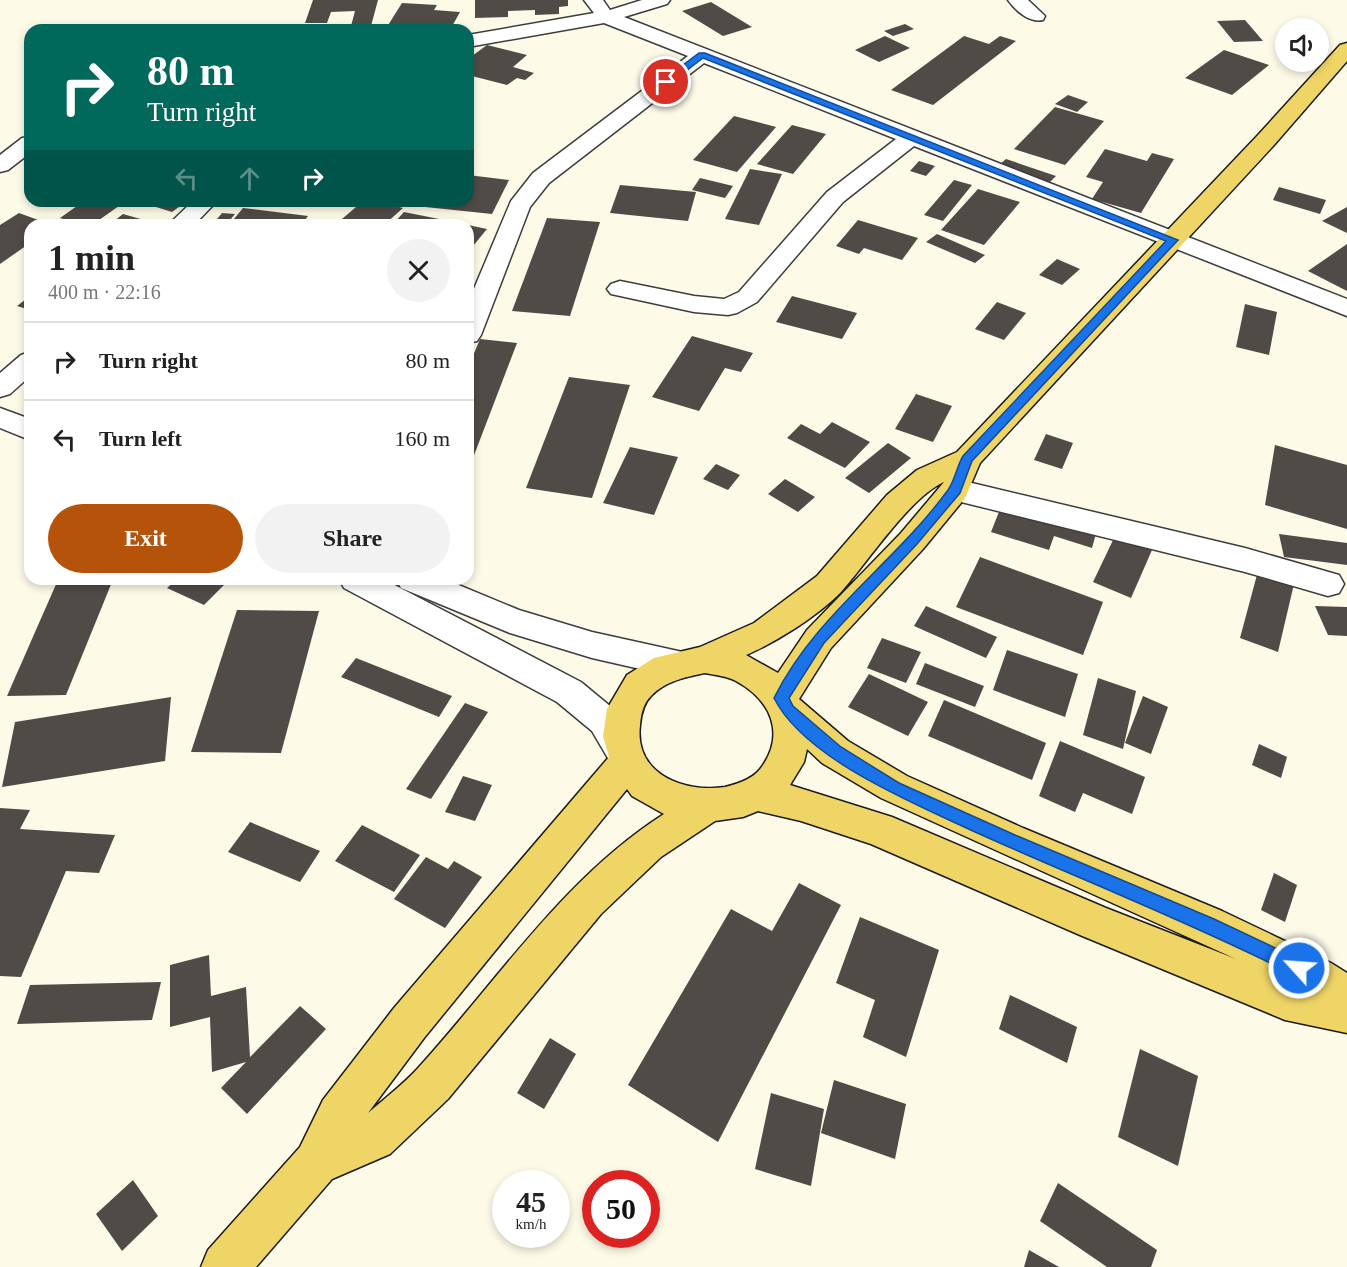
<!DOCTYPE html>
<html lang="en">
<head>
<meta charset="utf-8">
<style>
  body { margin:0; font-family:"Times New Roman",serif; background:#f2f2f2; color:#222; height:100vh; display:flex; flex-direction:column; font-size:22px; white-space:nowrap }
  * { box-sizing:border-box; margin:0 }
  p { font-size:20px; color:#767676 }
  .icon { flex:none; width:33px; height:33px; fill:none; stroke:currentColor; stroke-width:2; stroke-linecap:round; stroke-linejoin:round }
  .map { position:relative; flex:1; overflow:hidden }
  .drawer { position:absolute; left:24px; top:219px; width:450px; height:366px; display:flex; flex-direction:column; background:#fff; border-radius:18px; box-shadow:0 3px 9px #0003 }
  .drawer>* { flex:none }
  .guide { position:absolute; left:24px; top:24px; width:450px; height:183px; border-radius:18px; box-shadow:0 3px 9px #0003; background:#00695c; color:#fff; overflow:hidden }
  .fabs { position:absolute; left:1275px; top:18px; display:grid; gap:12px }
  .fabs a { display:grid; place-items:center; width:54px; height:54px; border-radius:50%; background:#fff; box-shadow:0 3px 9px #0003; font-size:30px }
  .speed { position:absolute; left:492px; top:1170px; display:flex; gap:12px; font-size:30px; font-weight:700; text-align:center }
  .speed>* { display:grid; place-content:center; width:78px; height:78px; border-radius:50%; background:#fff; box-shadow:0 3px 9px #0003; line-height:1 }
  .speed small { font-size:15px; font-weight:400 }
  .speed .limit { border:9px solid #d22; background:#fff; color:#111 }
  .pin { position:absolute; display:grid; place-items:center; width:51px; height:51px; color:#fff; margin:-26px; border:3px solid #fff; border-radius:50%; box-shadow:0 2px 6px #0007 }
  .me { position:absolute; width:66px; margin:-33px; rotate:296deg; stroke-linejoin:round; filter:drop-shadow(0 0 4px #0008) }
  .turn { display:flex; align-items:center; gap:21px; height:126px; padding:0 24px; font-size:27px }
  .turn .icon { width:78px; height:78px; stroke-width:2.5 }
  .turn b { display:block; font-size:42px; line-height:51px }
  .lanes { display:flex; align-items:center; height:57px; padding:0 24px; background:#0003; justify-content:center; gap:30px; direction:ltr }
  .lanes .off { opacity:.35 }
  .round { display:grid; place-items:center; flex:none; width:63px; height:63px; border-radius:32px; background:#f2f2f2 }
  .summary { display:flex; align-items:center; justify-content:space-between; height:102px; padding:0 24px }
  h1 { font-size:36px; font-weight:700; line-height:45px }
  .primary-button { display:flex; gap:12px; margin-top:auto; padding:12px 24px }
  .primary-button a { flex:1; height:69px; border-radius:36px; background:#b45309; color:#fff; font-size:24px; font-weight:700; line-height:69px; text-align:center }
  .primary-button a+a { background:#f2f2f2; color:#222 }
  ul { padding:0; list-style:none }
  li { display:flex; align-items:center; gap:18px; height:78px; padding:0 24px; border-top:2px solid #e0e0e0 }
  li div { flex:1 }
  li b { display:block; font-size:22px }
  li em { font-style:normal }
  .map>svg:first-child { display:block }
  .building { fill:#514b47 }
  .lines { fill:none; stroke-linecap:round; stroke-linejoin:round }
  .minor-casing { stroke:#3d3d3d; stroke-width:3 }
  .major-casing { stroke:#1b1b1b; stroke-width:3 }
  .minor { fill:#fff; fill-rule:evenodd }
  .major { fill:#efd566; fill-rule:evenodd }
  .route { fill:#1a73e8; stroke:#114b97; stroke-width:1.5 }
</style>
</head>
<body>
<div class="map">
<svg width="1347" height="1267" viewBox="0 0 1347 1267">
  <rect width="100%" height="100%" fill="#fdfae8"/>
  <g class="building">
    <path d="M313,0H378L371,26H351L355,11L331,12L327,23H305Z"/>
    <path d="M475,0H568V6L559,7V14L535,15V10L508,11V17L475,18Z"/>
    <path d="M711,2L752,27L723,36L682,11Z"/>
    <path d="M402,3L437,5L434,10L460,12L450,30H385Z"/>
    <path d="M1245,20L1263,41L1234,42L1217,21Z"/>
    <path d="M905,24L914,29L893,36L884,31Z"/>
    <path d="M885,36L910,48L879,62L855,50Z"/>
    <path d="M964,36L989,44L1000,36L1016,41L933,105L891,90Z"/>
    <path d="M487,45L527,55L513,67L534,73L525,80L517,78L507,85L468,75V59Z"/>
    <path d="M1224,50L1269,65L1232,95L1185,78Z"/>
    <path d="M1068,95L1088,102L1077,112L1055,104Z"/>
    <path d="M1055,107L1104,121L1065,165L1014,149Z"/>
    <path d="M734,116L776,127L737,172L693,160Z"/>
    <path d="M792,125L826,134L793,174L757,164Z"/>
    <path d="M1105,149L1147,161L1152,153L1174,159L1141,213L1092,199L1103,182L1086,177Z"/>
    <path d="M1006,159L1056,176L1049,183L999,165Z"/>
    <path d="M919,161L935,166L926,176L910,171Z"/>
    <path d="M750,169L782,174L759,225L725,219Z"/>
    <path d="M468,175L509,180L492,214L406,205L408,201H468Z"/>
    <path d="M700,178L733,186L725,198L692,190Z"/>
    <path d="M954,180L972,185L943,221L924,215Z"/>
    <path d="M620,185L696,192L688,221L610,213Z"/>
    <path d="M1279,187L1326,200L1320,214L1273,200Z"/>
    <path d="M978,189L1020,202L984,245L941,230Z"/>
    <path d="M58,201H80L77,206L84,201H126L92,225H82L60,218L77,206L55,207Z"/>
    <path d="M137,201H187L172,212Z"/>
    <path d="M363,201H378L403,208L384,225H335Z"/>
    <path d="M1347,207V233L1322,221Z"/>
    <path d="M243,208L308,216L301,225H229Z"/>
    <path d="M404,212L464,224V225H392Z"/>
    <path d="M19,213L52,225H30V243L0,264V225Z"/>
    <path d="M222,213L235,214L226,225H212Z"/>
    <path d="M123,214L158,224V225H109Z"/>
    <path d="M547,218L600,222L570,316L512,311Z"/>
    <path d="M858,220L918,238L902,260L864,248L859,254L836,246Z"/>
    <path d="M468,225L487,229L473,246L468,245Z"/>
    <path d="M937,234L985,255L975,263L926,242Z"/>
    <path d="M1347,244V291L1308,271Z"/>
    <path d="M1057,259L1080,269L1062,285L1039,275Z"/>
    <path d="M30,296V310L17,306Z"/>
    <path d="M792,296L857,313L842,339L776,322Z"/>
    <path d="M997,302L1026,313L1004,340L975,329Z"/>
    <path d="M1245,304L1277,312L1269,355L1236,347Z"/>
    <path d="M692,336L753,353L741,372L725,368L699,411L652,397Z"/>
    <path d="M480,339L517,343L468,471V368Z"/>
    <path d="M569,377L630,385L592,498L526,488Z"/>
    <path d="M916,394L952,406L933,442L895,429Z"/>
    <path d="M832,422L870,442L845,468L787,438L801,424L820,434Z"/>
    <path d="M1046,434L1073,443L1062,469L1034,460Z"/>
    <path d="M888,443L911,458L869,493L845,478Z"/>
    <path d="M1275,445L1347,465V529L1265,505Z"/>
    <path d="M630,447L678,457L654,515L603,503Z"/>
    <path d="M716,464L740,475L728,490L703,479Z"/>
    <path d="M785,479L815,497L798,512L768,494Z"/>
    <path d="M1004,499L1098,526L1092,548L1054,536L1049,550L991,532Z"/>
    <path d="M1279,534L1347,543V565L1284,557Z"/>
    <path d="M1115,536L1152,550L1131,598L1093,582Z"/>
    <path d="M980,557L1103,602L1083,655L956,607Z"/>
    <path d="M1258,571L1294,584L1278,652L1240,638Z"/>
    <path d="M177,579H226L229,580L204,605L167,588Z"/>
    <path d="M57,582H112L66,695L7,696Z"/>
    <path d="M926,606L997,637L986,658L914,626Z"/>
    <path d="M1315,606L1347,607V636L1328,635Z"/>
    <path d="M237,610L319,611L281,753L191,752Z"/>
    <path d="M882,638L921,652L906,683L867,668Z"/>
    <path d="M1007,650L1078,674L1065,717L993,690Z"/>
    <path d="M356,658L452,696L439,717L341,677Z"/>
    <path d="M925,663L984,686L975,707L916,684Z"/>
    <path d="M869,674L928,702L908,736L848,707Z"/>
    <path d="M1098,678L1136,691L1123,749L1083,735Z"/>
    <path d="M1143,696L1168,707L1151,754L1125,743Z"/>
    <path d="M171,697L165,761L2,787L15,722Z"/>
    <path d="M944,700L1046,743L1032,780L928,736Z"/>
    <path d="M465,703L488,712L431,799L406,789Z"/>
    <path d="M1060,741L1145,777L1132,814L1083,793L1075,812L1039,796Z"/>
    <path d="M1259,744L1287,757L1281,778L1252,765Z"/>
    <path d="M463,776L492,785L475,821L445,812Z"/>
    <path d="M0,808L30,810L20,829L115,835L99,873L66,871L21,977L0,976Z"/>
    <path d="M250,822L320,851L300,882L228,852Z"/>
    <path d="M362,825L420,855L394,892L335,861Z"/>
    <path d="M426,857L448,869L454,861L482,877L445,928L394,899Z"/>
    <path d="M1274,873L1297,885L1285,922L1261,910Z"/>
    <path d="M799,883L841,905L718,1142L628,1085L731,909L772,931Z"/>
    <path d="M860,917L939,950L906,1057L863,1037L875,1000L836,983Z"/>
    <path d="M209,955L211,996L246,987L250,1057L300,1006L326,1029L247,1114L221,1088L246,1062L212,1072L210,1017L170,1027V965Z"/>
    <path d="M161,982L152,1020L17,1024L30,985Z"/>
    <path d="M1010,995L1077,1027L1067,1063L999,1029Z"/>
    <path d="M550,1038L576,1054L544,1109L517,1093Z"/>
    <path d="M1140,1049L1198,1076L1178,1166L1118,1137Z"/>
    <path d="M834,1080L906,1104L895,1159L821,1133Z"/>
    <path d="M771,1093L824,1109L811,1186L755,1169Z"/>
    <path d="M133,1180L158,1216L122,1251L96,1214Z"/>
    <path d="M1058,1183L1157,1250L1151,1267H1107L1040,1221Z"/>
    <path d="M1029,1250L1059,1267H1024Z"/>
  </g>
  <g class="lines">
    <defs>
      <g id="minor">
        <path d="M584,0H603L610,10L642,0H670L667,4L624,17L1347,299V316L914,146L843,202L757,302L737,313L728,315L694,312L611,294L607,289L611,284L620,281L694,296L724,299L739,292L827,192L896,139L704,63L549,183L530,207L481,335L477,341L468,343V303L511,201L533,173L688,56L604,23L468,47V35L594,13Z"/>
        <path d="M1008,0H1028L1045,16L1043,20C1029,23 1016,11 1008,0Z"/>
        <path d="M30,137V153L8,170L0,172V155L22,138Z"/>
        <path d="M193,201H217L194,225H168Z"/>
        <path d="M30,352V376L10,394L0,397V373L21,355Z"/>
        <path d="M0,408L30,419V440L0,428Z"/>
        <path d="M955,479L1245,548L1339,575L1344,584L1339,593L1328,596L1245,572L945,498L940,490L945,482Z"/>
        <path d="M339,579H383L581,682L616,711L640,749L635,760L622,764L609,760L592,731L557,702L344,588Z"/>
        <path d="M396,579H444L519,610L592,632L687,653L692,663L687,673L675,677L592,658L510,633L401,588Z"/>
      </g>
      <path id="major" d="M1347,43V61L1274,145L980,463L965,498L923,549L831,648L799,699L848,741L907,776L1023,828L1222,911L1331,963L1347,973V1033L1285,1020L1080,935L871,844L801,821L758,811L743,817L715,821L661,857L601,914L448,1099L390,1154L332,1179L256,1267H201L208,1250L300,1147L323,1100L394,1008L609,757L603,736L607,709L627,675L654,658L700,647L754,623L817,576L887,495L917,470L957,452L1258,135L1340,45ZM944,482L901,533L807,630L778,673L746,655C776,642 818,616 841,592C867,563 910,497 944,482ZM705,673C715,675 727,676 736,681C771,700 786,734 761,768C753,779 738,784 725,787C685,793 634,775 640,725C641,714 643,704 651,696C665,681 686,677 705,673ZM807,749L822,763L881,798L1236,959L1106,908L892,817L790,785L804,762ZM627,789L632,796L664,814C564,878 498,980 419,1067C404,1084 385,1098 368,1113L424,1038Z"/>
    </defs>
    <use href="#minor" class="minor-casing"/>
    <use href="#major" class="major-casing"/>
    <use href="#minor" class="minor"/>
    <use href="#major" class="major"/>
  </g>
  <path class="route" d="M699,53H705L1178,240L972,461L960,493L917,544L824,643L789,698L793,706L841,747L899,783L1015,835L1214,919L1305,962L1307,968L1305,974L1299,976L1293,974C1236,946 1178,920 1120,895C1067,872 1014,850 962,826C904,799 803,756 774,698C815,615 895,563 948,490C955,480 957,466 963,456L1166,241L703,58L669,84H663V80Z"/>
</svg>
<div class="fabs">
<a><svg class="icon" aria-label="sound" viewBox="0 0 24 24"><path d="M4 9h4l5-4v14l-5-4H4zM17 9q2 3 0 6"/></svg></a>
</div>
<div class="speed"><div>45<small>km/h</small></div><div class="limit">50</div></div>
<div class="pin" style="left:666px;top:82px;background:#d93025"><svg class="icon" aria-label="arrive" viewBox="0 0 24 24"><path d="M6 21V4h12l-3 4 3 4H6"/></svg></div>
<svg class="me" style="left:1299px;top:968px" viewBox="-20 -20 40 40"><circle r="17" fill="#1a73e8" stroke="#fff" stroke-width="3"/><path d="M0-11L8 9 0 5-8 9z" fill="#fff"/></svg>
<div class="guide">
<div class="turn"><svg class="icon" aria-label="right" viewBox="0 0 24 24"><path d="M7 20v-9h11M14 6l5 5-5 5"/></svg><div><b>80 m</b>Turn right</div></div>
<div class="lanes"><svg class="icon off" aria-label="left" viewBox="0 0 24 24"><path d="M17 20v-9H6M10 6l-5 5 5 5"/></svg><svg class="icon off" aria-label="ahead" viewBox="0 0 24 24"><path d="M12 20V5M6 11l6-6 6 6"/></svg><svg class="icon" aria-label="right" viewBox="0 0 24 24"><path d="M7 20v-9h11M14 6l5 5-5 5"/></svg></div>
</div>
<section class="drawer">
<div class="summary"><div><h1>1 min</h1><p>400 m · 22:16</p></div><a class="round"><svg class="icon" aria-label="close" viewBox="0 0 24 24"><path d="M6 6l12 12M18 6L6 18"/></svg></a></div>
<ul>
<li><svg class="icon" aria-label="right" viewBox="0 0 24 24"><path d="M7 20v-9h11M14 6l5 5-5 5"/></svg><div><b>Turn right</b></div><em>80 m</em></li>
<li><svg class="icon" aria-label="left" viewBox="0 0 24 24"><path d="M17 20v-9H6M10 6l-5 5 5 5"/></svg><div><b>Turn left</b></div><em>160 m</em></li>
</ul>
<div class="primary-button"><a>Exit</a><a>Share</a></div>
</section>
</div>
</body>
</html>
